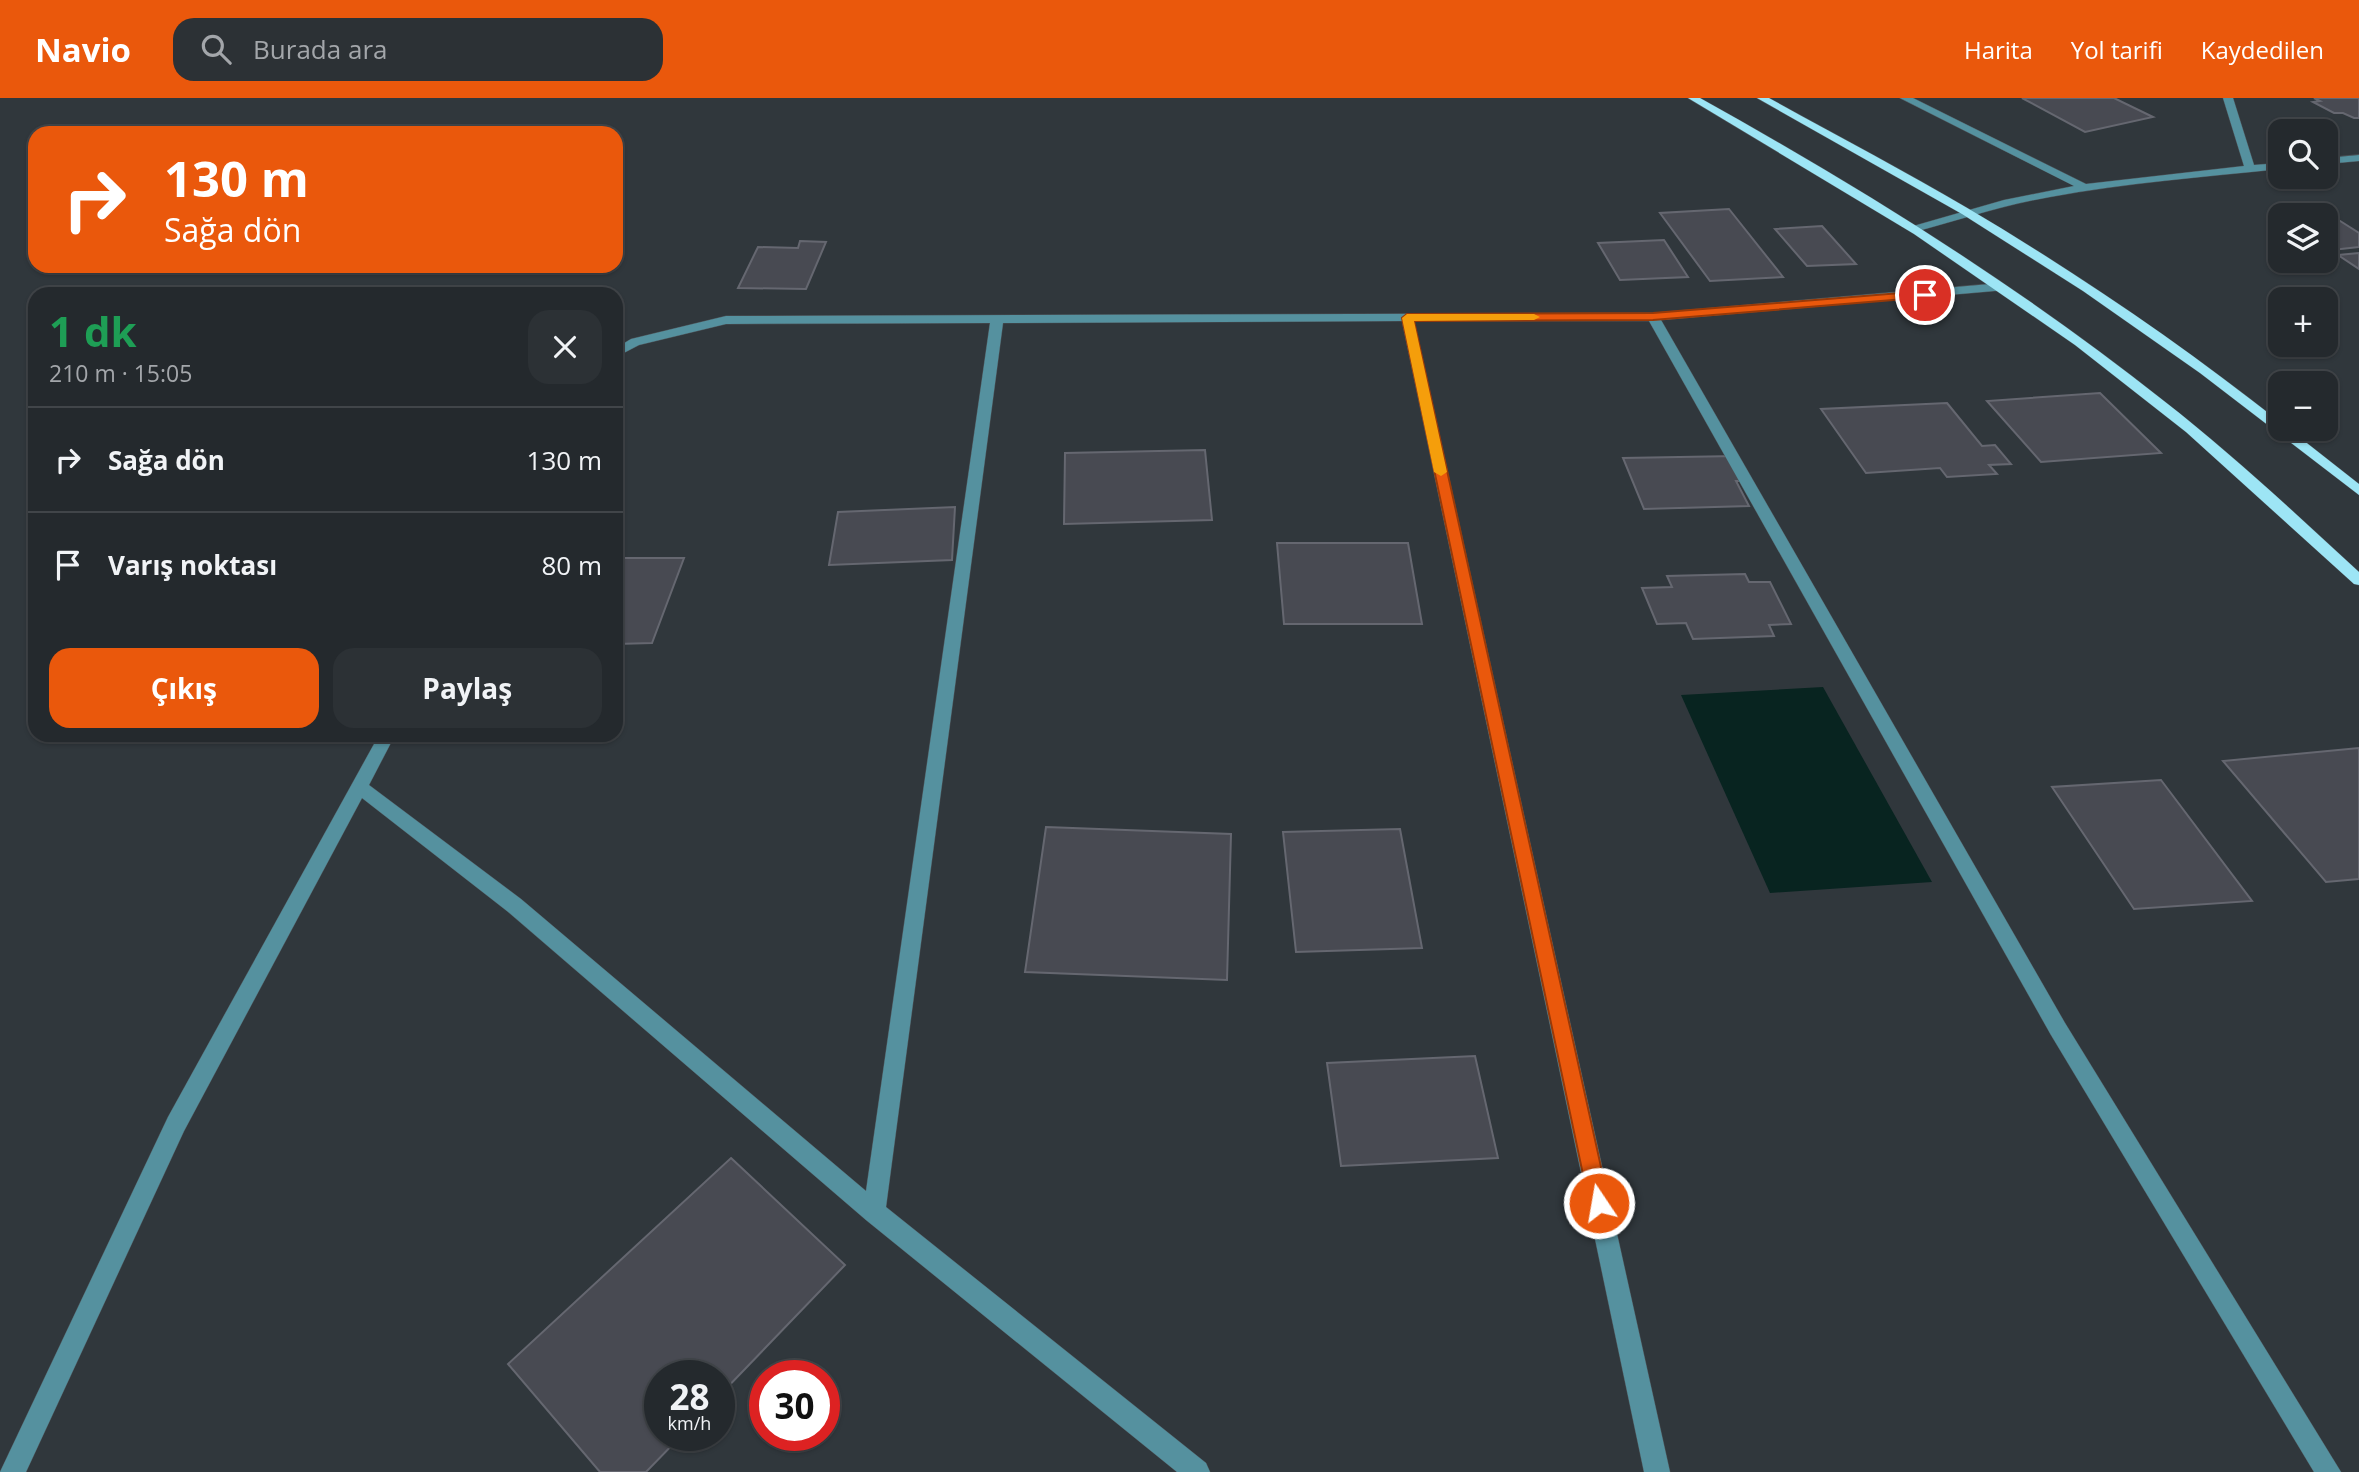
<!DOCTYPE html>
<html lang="tr">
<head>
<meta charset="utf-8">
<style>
  body { margin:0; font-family:"Open Sans",sans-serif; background:#2c3135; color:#f1f3f6; height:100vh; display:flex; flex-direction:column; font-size:26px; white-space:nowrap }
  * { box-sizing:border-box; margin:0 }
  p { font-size:23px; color:#a3a6aa }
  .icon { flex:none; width:38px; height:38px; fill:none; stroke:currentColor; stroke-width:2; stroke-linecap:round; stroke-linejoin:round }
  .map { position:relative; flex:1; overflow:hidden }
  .side { position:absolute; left:28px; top:189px; width:595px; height:455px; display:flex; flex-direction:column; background:#24292d; border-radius:21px; box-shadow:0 2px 5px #0004,0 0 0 2px #414549 }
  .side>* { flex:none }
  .hud { position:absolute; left:28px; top:28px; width:595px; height:147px; border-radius:21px; box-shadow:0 2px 5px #0004,0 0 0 2px #414549; background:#ea580c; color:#fff; overflow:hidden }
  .controls { position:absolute; left:2268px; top:21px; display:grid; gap:14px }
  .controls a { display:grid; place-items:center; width:70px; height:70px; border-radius:14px; background:#24292d; box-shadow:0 2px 5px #0004,0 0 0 2px #414549; font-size:35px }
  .speed { position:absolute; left:644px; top:1262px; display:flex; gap:14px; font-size:35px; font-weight:700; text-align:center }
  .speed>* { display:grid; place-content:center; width:91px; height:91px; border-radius:50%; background:#24292d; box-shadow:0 2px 5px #0004,0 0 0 2px #414549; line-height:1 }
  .speed small { font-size:18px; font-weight:400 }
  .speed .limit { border:10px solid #d22; background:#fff; color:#111 }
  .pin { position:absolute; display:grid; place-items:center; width:60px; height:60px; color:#fff; margin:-30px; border:4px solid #fff; border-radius:50%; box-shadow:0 2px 7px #0007 }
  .me { position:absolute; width:77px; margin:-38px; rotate:348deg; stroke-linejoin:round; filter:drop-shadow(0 0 5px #0008) }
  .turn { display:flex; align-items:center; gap:24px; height:147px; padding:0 21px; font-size:32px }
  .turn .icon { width:91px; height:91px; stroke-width:2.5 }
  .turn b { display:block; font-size:49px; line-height:60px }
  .round { display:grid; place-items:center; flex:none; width:74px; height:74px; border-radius:21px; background:#2c3135 }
  .summary { display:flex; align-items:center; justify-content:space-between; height:119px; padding:0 21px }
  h1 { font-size:42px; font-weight:700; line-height:52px; color:#1e9e55 }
  .action { display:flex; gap:14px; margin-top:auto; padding:14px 21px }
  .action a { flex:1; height:80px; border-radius:21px; background:#ea580c; color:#fff; font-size:28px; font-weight:700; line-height:80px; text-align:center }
  .action a+a { background:#2c3135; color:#f1f3f6 }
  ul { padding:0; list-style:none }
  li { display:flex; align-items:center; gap:21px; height:105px; padding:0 21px; border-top:2px solid #414549 }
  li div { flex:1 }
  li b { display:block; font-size:26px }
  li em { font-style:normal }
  header { display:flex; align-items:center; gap:42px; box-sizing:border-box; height:98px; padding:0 35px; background:#ea580c; color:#fff }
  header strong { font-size:33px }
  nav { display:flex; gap:38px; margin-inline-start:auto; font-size:24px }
  .search { width:490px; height:63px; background:#2c3135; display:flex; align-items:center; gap:18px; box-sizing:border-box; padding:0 24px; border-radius:21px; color:#a3a6aa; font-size:26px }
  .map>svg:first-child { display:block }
  .water { fill:#082420 }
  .building { fill:#484a52; stroke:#656770; stroke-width:2 }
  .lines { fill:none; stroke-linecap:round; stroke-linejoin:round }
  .minor-casing { stroke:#4d5358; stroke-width:1 }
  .major-casing { stroke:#4d5358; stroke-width:1 }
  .minor { fill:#55919f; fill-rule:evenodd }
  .major { fill:#9de5f5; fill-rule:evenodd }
  .route { fill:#ea580c; stroke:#983908; stroke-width:2 }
  .slow { fill:#f59e0b }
</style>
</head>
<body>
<header>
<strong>Navio</strong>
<div class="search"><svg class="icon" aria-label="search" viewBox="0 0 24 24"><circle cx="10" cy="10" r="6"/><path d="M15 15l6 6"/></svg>Burada ara</div>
<nav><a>Harita</a><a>Yol tarifi</a><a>Kaydedilen</a></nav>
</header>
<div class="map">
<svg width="2359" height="1374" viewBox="0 0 2359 1374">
  <rect width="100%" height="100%" fill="#30373c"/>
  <path class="water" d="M1823,589L1932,784L1770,795L1681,597Z"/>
  <g class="building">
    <path d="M2022,0H2114L2153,19L2085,34Z"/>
    <path d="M2314,0H2359V20H2354L2343,15H2334L2313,4L2320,3Z"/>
    <path d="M1729,111L1783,179L1710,183L1660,115Z"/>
    <path d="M2337,121L2359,135V149L2332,152L2326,148V122Z"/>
    <path d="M1822,128L1856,166L1807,168L1775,131Z"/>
    <path d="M1664,142L1688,179L1620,182L1598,145Z"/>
    <path d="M800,143L826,144L806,191L738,190L758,149L798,150Z"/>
    <path d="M2359,155V171L2338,157Z"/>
    <path d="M2100,295L2161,355L2041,364L1987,303Z"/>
    <path d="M1947,305L1982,348L1995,347L2011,366L1989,367L1997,376L1947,379L1940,370L1866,375L1821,311Z"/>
    <path d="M1205,352L1212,422L1064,426L1065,355Z"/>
    <path d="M1736,358L1749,383H1736L1749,408L1644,411L1623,360Z"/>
    <path d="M955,409L952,462L829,467L838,414Z"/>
    <path d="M1277,445H1408L1422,526H1284Z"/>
    <path d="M616,460H684L652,545L616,546Z"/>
    <path d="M1745,476L1749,484H1770L1791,526L1769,527L1774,538L1693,541L1686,525L1657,526L1642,490L1672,489L1667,478Z"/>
    <path d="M2359,650V781L2326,784L2223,663Z"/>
    <path d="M2161,682L2252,803L2134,811L2052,689Z"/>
    <path d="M1046,729L1231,736L1227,882L1025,874Z"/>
    <path d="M1400,731L1422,850L1296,854L1283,734Z"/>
    <path d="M1475,958L1498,1060L1341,1068L1327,965Z"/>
    <path d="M731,1060L845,1167L719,1298V1278H660V1337H682L646,1374H600L508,1266Z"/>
  </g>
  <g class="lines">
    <defs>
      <g id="minor">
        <path d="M1900,0H1913L2086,86L2244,68L2223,0H2233L2254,67L2280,65V71C2203,79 2126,85 2050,99C2003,107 1959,122 1914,134L1908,131L1910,129L2004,102L2074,88Z"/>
        <path d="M2359,57V63L2326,66V60Z"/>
        <path d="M2002,185L2008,189L2006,192L1661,222L2065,925L2341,1374H2314L2051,937L1649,223H1414L1670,1374H1644L1402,223L1003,225L886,1109L1206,1365L1210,1374H1177L866,1122L507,813L362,700L184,1033L26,1374H0L168,1019L379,637H395L369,687L521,801L866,1093L990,225L726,226L639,247L616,259V250L631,241L726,218L1653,215Z"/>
      </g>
      <g id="major">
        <path d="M1688,0H1700C1862,90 2019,188 2164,303C2232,356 2295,415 2359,474V487L2354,486L2186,334L2075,247L1914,136Z"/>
        <path d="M1757,0H1769C1836,37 1903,72 1969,111C2077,175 2181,246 2280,324V331H2289L2359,386V397L2200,275L2083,193L1962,116Z"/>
      </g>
    </defs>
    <use href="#minor" class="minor-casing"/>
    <use href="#major" class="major-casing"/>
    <use href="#minor" class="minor"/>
    <use href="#major" class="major"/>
  </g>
  <path class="route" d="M1925,193L1929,194V199L1653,222L1414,223L1609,1105L1606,1112L1599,1115L1592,1112L1589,1105L1402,220L1407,216L1653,215Z"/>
  <path class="slow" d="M1407,216H1534L1540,219L1534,222L1414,223L1447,374L1441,378L1434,374L1402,220Z"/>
</svg>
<div class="controls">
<a><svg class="icon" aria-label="search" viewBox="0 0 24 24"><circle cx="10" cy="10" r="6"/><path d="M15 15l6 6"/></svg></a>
<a><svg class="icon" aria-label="layers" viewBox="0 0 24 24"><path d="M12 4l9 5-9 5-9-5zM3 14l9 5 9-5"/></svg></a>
<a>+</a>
<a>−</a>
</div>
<div class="speed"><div>28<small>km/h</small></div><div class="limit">30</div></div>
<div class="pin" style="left:1925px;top:197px;background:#d93025"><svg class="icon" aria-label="arrive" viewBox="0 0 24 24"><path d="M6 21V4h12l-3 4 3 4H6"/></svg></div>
<svg class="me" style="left:1599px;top:1105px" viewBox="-20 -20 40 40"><circle r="17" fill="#ea580c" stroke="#fff" stroke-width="3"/><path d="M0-11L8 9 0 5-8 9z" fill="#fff"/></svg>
<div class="hud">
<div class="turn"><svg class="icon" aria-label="right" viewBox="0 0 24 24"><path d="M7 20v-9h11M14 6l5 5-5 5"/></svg><div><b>130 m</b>Sağa dön</div></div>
</div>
<section class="side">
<div class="summary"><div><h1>1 dk</h1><p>210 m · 15:05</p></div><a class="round"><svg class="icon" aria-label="close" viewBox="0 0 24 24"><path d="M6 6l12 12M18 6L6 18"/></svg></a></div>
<ul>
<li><svg class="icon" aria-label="right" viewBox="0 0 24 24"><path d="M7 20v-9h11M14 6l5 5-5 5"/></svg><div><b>Sağa dön</b></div><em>130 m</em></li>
<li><svg class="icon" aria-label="arrive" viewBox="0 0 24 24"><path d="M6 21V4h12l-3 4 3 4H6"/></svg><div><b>Varış noktası</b></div><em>80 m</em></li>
</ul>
<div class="action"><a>Çıkış</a><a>Paylaş</a></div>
</section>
</div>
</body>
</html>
